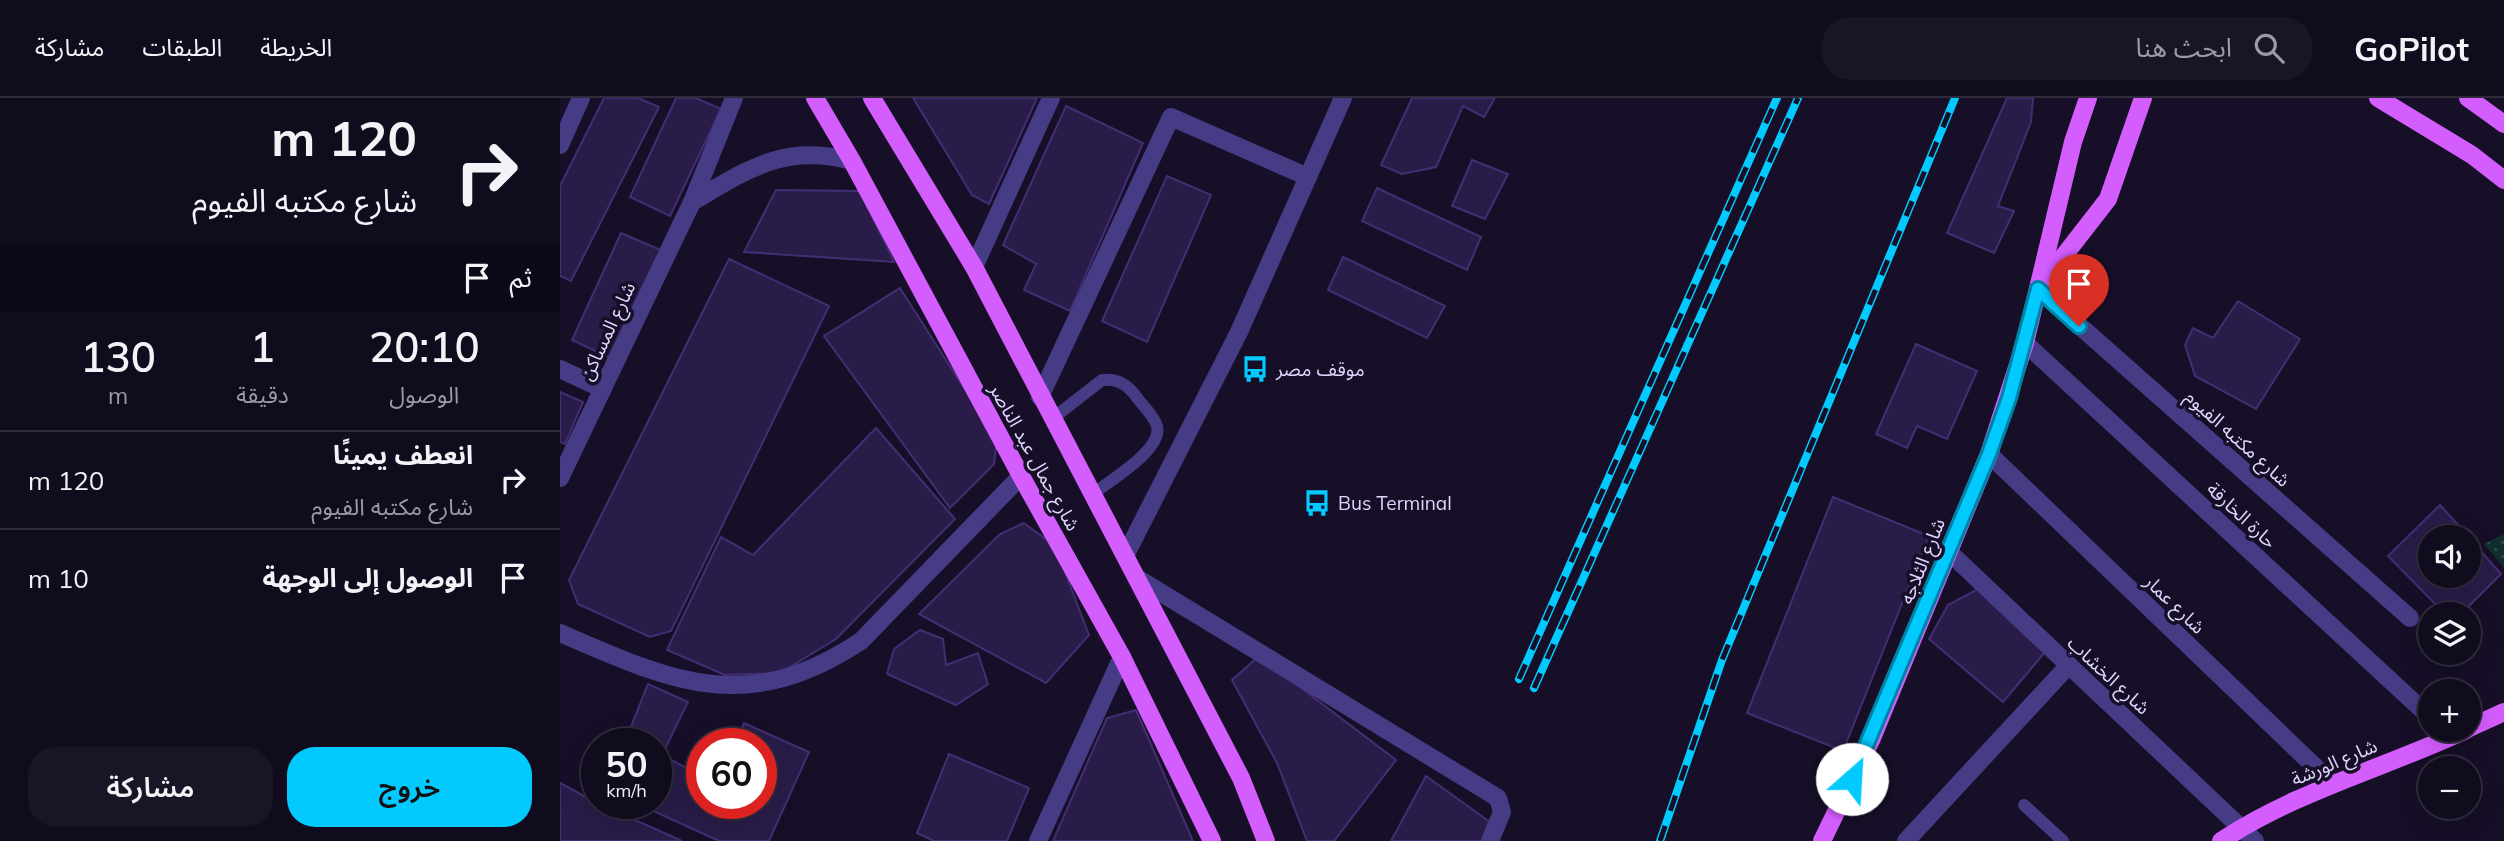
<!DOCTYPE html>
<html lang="ar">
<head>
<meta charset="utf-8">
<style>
  body { margin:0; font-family:Mulish,"Noto Sans Arabic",sans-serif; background:#191426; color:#f1f3f6; direction:rtl; height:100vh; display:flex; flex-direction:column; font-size:26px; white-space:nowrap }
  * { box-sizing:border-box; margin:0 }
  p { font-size:23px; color:#9c9ba4 }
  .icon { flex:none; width:38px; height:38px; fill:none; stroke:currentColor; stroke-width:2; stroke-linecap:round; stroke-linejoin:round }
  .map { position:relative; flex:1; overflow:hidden; direction:ltr }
  .details { display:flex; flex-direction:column; background:#100b1d; width:560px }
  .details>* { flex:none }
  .hud { background:#100b1d; color:#f1f3f6; overflow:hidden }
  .fabs { position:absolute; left:1858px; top:427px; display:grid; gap:14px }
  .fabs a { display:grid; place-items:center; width:63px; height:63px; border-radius:50%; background:#100b1d; box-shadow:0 7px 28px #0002,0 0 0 2px #302b3b; font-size:35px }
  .speed { position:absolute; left:21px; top:630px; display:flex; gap:14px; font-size:35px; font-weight:700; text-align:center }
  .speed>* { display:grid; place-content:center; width:91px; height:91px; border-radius:50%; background:#100b1d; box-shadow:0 7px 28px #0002,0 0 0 2px #302b3b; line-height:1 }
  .speed small { font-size:18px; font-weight:400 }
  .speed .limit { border:10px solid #d22; background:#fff; color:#111 }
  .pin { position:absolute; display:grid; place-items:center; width:60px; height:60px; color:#fff; margin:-72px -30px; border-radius:50% 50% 50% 0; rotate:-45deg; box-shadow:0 0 7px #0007 }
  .pin .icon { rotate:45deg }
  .me { position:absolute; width:77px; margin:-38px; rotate:26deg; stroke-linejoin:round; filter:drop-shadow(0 0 5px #0008) }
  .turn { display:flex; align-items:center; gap:24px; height:147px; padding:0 28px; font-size:32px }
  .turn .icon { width:91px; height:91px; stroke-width:2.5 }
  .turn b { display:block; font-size:49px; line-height:60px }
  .then { display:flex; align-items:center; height:66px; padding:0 28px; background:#0003; gap:14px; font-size:26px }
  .eta { display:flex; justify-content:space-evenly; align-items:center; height:119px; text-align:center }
  .eta b { font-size:42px; font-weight:600; line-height:49px }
  .cta { display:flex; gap:14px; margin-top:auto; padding:14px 28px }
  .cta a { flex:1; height:80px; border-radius:28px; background:#02c9fe; color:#111; font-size:28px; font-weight:600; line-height:80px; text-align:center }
  .cta a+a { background:#191426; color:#f1f3f6 }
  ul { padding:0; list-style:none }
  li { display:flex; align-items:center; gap:21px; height:98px; padding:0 28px; border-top:2px solid #302b3b }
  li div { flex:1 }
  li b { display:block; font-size:26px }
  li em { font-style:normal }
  header { display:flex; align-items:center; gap:42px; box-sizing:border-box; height:98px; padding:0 35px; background:#100b1d; border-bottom:2px solid #302b3b }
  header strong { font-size:33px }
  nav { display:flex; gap:38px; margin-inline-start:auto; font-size:24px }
  .search { width:490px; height:63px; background:#191426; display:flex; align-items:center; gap:18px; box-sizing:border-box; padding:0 24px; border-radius:28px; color:#9c9ba4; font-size:26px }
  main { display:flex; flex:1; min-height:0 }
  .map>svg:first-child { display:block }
  .green { fill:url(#green-dots) }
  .building { fill:#291c48; stroke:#432e74; stroke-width:2 }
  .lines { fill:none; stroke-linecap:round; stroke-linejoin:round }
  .service { stroke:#463b85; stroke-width:12 }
  .minor { stroke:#463b85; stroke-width:18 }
  .tertiary { stroke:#463b85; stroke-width:18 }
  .primary { stroke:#d45dfe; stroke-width:18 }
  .rail-casing { stroke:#02c9fe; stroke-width:8 }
  .rail { stroke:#160f27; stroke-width:5; stroke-dasharray:16; stroke-linecap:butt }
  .route-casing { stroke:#0183a5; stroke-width:18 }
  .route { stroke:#02c9fe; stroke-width:12 }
  .labels { text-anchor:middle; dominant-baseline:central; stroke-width:7; stroke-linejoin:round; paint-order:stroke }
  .street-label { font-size:19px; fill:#dfd5ff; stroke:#160f27 }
  .poi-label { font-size:19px; fill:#dfd5ff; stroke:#160f27; text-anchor:start }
</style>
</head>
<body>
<header>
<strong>GoPilot</strong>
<div class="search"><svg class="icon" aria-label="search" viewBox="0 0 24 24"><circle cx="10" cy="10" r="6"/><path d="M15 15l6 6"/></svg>ابحث هنا</div>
<nav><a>الخريطة</a><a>الطبقات</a><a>مشاركة</a></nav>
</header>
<main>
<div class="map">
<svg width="1944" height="743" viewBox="0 0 1944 743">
  <defs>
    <pattern id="green-dots" width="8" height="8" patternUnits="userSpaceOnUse" patternTransform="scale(1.75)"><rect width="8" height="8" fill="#122e31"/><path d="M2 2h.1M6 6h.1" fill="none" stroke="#344b50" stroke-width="1.8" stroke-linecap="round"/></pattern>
  </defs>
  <rect width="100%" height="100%" fill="#160f27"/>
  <path class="green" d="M1944,436V470L1924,446Z"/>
  <g class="building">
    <path d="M44,0H78L99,9L11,183L0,178V88Z"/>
    <path d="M116,0H136L161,11L110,118L70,99Z"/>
    <path d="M353,0H477L429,106L412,97Z"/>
    <path d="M852,0H935L924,19L903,8L876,69L842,76L821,67Z"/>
    <path d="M1447,0H1473L1471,24L1438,108L1454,113L1434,155L1387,135Z"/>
    <path d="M506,8L583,45L510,213L464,192L476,166L443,147Z"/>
    <path d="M912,62L948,76L925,121L892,108Z"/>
    <path d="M607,78L651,97L587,244L542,223Z"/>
    <path d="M817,90L921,139L907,172L802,123Z"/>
    <path d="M216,92L300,93L334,164L184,154Z"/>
    <path d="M61,135L103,153L52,261L12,242Z"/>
    <path d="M783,159L885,208L867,240L768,192Z"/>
    <path d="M169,161L269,208L111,533L90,539L18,506L9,482Z"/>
    <path d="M340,190L437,342L434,366L390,410L264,238Z"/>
    <path d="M1678,203L1740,241L1696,311L1635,278L1625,247L1633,230L1653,240Z"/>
    <path d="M1356,246L1417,273L1387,341L1357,328L1347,350L1316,336Z"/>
    <path d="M0,294L23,304L5,346L0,344Z"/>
    <path d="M316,330L395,421L276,541L220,575L165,577L107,552L161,439L193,457Z"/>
    <path d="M1273,399L1369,438L1283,653L1187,615Z"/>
    <path d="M1880,407L1909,439H1871V478H1909V440L1941,476L1901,516H1885L1828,458Z"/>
    <path d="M464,425L495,448L529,537L486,585L359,516L440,436Z"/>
    <path d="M1418,491L1485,554L1443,604L1369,541L1388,507Z"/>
    <path d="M360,532L383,541L386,567L418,555L428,586L396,607L327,576L334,551Z"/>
    <path d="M699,558L836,662L774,743H747L717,665L672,582Z"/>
    <path d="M88,586L128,604L102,657L142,678V705H201V646H175L184,625L249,654L209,743H159L76,705H96V646H64Z"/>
    <path d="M576,612L633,743H493L547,620Z"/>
    <path d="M389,656L469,690L447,743H374L357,735Z"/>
    <path d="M866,678L934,727L926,743H831Z"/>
    <path d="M0,685L37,705L122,743H0Z"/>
  </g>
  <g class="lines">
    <g class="service">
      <path d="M492,321L542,282C559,280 569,288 578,301C584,309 594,318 597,328C603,352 550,382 533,396"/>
      <path d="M1464,707L1503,743"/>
    </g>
    <g class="minor">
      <path d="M0,47L21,0"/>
      <path d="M132,104C189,71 224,45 292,63"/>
      <path d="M414,169L491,0"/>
      <path d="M1478,191L1850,520"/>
      <path d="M1465,245L1871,620"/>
      <path d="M0,271L43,291"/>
      <path d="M480,299L611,19L748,79"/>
      <path d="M1429,356L1773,686"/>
      <path d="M0,380L132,104L174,0"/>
      <path d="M1389,454L1695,743"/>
      <path d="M577,480L938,700L942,714L930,743"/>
      <path d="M0,535C115,585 187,618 301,543L461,378"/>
      <path d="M478,743L562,559"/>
      <path d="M1346,743L1508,568"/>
    </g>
    <path class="tertiary" d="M566,456L679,234L783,0"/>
    <g class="primary">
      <path d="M255,0L292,63L461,378L562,559L652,743"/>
      <path d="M312,0L414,169L681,680L706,743"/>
      <path d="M1818,0L1912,57L1944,82"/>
      <path d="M1908,0L1944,26"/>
      <path d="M1482,186L1548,101L1583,0"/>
      <path d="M1909,630L1944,614"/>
      <path d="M1262,743L1312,640L1429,356L1465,245L1513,44L1528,0"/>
      <path d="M1661,743C1736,693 1825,670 1906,632"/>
    </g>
    <defs>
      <g id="rail">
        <path d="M959,581L1217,0"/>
        <path d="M974,590L1238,0"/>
        <path d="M1100,743L1162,562L1395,0"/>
      </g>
    </defs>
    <use href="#rail" class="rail-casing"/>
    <use href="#rail" class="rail"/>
  </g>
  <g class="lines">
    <defs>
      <path id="route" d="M1292,681L1429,356L1449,300L1478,191L1519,228"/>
    </defs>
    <use href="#route" class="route-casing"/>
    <use href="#route" class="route"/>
  </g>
  <defs>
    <symbol id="bus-bare" viewBox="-9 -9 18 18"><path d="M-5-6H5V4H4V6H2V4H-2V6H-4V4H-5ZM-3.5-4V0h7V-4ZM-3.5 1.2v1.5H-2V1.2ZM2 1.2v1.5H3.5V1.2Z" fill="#02c9fe" stroke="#160f27" stroke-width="2.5" paint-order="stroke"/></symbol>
  </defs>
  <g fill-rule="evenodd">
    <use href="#bus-bare" x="676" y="252" width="38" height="38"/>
    <use href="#bus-bare" x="738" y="386" width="38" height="38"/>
  </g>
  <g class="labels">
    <g class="street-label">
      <text transform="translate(47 233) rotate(-65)">شارع المساكن</text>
      <text transform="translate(1678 340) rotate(42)">شارع مكتبه الفيوم</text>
      <text transform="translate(475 359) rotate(61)">شارع جمال عبد الناصر</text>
      <text transform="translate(1682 417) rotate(43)">حارة الخارقة</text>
      <text transform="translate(1362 463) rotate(-68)">شارع الثلاجه</text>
      <text transform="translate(1615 506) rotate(44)">شارع عمار</text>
      <text transform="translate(1549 577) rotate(43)">شارع الخشاب</text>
      <text transform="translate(1774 664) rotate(-23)">شارع الورشة</text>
    </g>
    <g class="poi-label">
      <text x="716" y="271">موقف مصر</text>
      <text x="778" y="405">Bus Terminal</text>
    </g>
  </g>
</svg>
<div class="fabs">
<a><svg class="icon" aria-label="sound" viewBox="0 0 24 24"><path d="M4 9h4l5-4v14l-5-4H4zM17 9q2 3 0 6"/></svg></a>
<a><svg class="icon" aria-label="layers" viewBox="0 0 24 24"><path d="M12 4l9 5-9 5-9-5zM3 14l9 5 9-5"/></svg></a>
<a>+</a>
<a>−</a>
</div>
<div class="speed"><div>50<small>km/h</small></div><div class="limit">60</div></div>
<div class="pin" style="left:1519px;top:228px;background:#d93025"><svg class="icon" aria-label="arrive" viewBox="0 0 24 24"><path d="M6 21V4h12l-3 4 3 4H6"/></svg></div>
<svg class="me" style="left:1292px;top:681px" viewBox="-20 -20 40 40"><circle r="19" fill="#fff"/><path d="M0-13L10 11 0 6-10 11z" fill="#02c9fe"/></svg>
</div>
<section class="details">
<div class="hud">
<div class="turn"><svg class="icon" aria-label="right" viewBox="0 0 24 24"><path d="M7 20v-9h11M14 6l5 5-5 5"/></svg><div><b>120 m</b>شارع مكتبه الفيوم</div></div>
<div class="then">ثم<svg class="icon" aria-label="arrive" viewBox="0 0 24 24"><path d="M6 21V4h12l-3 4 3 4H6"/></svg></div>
</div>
<div class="eta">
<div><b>20:10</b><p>الوصول</p></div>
<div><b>1</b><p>دقيقة</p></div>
<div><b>130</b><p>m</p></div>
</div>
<ul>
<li><svg class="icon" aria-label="right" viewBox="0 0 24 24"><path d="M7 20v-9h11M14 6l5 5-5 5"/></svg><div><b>انعطف يمينًا</b><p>شارع مكتبه الفيوم</p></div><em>120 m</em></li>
<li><svg class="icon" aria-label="arrive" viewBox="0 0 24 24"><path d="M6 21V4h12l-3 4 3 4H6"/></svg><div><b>الوصول إلى الوجهة</b></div><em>10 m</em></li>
</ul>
<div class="cta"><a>خروج</a><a>مشاركة</a></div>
</section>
</main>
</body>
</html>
